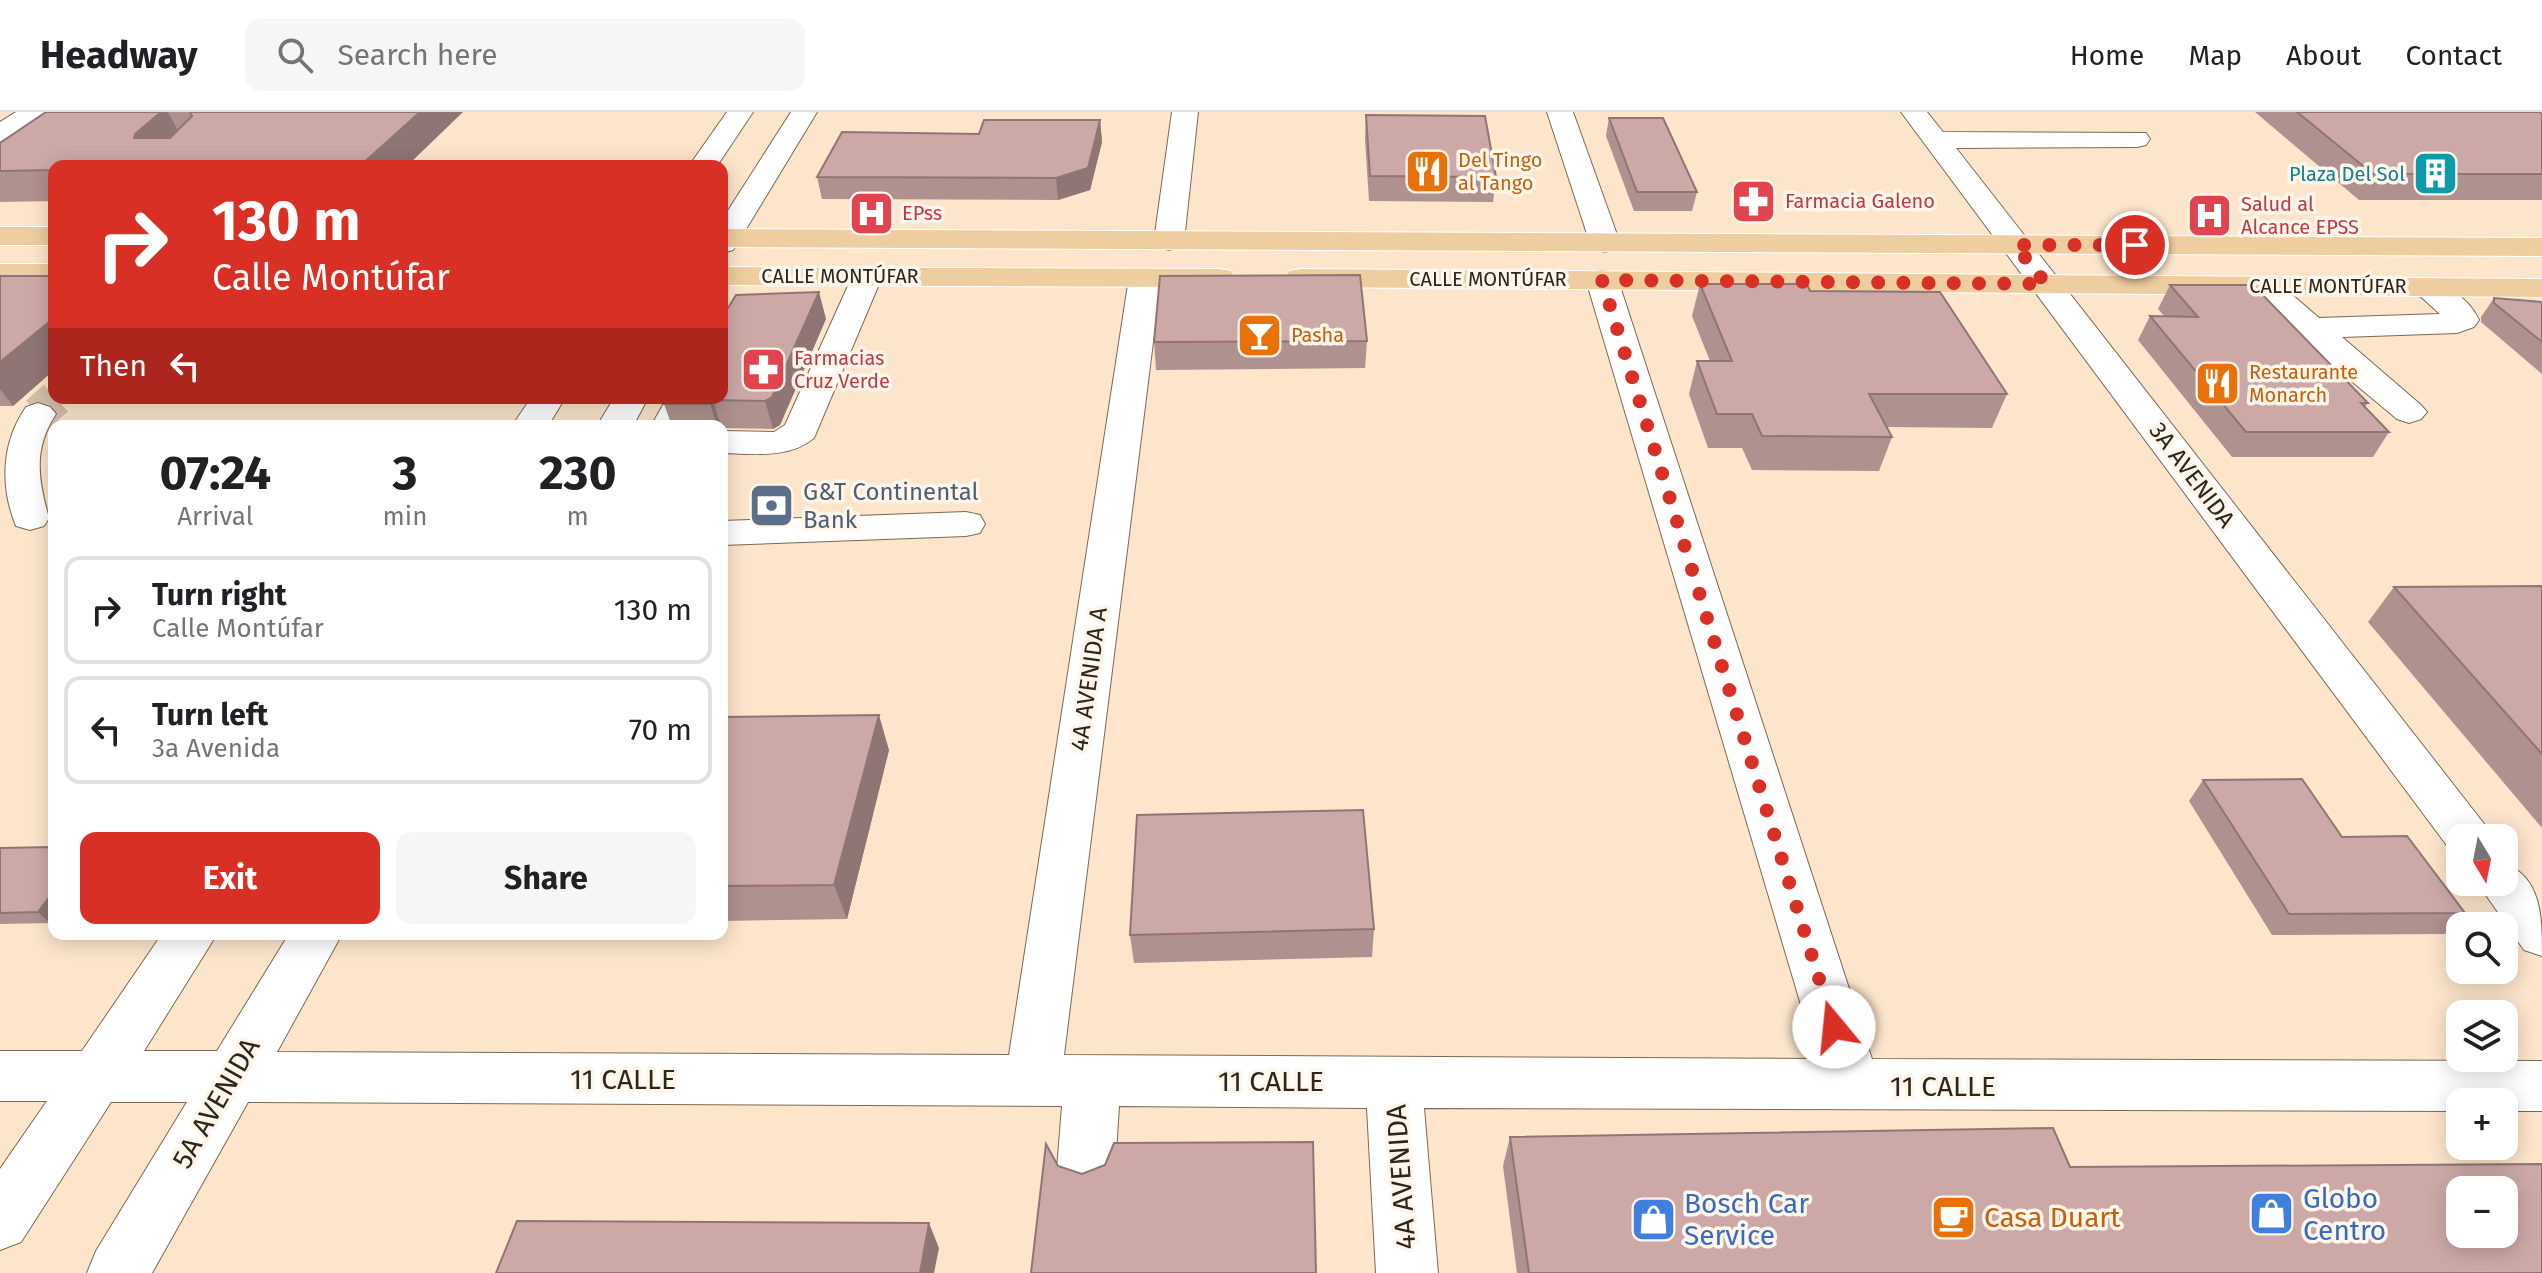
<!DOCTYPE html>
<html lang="en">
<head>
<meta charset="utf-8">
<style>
  body { margin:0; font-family:"Fira Sans",sans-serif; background:#f6f6f6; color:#202124; height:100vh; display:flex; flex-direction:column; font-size:30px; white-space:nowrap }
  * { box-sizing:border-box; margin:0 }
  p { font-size:26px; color:#757577 }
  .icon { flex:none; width:44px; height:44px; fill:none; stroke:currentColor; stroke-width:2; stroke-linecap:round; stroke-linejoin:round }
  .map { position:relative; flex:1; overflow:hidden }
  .side { position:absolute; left:48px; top:308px; width:680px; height:520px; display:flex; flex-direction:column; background:#fff; border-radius:16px; box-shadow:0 4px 20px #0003 }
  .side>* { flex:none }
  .hud { position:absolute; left:48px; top:48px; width:680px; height:244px; border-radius:16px; box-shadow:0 4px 20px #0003; background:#d93025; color:#fff; overflow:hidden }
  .needle { width:52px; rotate:170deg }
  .tools { position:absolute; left:2446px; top:712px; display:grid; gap:16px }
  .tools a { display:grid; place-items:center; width:72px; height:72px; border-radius:16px; background:#fff; box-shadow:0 4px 20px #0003; font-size:40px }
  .pin { position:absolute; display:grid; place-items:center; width:68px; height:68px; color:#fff; margin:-34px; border:4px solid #fff; border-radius:50%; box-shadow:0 2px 8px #0007 }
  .me { position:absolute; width:88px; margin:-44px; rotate:343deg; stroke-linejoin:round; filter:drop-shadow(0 0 6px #0008) }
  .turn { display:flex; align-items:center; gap:28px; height:168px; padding:0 32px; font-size:36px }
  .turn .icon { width:104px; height:104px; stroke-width:2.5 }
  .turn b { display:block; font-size:56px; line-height:68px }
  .then { display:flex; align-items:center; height:76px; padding:0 32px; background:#0003; gap:16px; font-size:30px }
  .eta { display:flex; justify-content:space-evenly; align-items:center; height:136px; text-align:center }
  .eta b { font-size:48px; font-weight:700; line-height:56px }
  .cta { display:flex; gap:16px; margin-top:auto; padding:16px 32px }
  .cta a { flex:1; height:92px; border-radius:16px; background:#d93025; color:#fff; font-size:32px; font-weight:700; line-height:92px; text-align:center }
  .cta a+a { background:#f6f6f6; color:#202124 }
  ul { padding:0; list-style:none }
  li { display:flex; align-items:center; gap:24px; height:108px; margin:0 16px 12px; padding:0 16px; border:4px solid #e0e0e0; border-radius:16px }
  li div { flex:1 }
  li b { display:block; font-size:30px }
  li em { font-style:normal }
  header { display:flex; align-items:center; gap:48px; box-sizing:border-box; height:112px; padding:0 40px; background:#fff; border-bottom:2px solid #e0e0e0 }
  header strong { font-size:38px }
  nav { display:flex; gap:44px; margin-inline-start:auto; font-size:28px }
  .search { width:560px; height:72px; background:#f6f6f6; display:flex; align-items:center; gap:20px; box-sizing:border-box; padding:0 28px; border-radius:16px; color:#757577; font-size:30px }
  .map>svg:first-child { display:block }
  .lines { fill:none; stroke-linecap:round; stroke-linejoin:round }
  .minor-tunnel { stroke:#d3bfa8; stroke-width:36; stroke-dasharray:36 18; stroke-linecap:butt }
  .minor-casing { stroke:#7d6952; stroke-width:2 }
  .major-casing { stroke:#fff; stroke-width:2 }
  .minor { fill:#fff; fill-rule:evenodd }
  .major { fill:#eecda0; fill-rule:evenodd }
  .wall { fill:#af918f }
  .shaded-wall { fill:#8f7674 }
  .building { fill:#cca9a6; stroke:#8f7674; stroke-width:2; fill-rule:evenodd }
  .route { stroke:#d93025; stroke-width:14; stroke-dasharray:0 25.2 }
  .labels { text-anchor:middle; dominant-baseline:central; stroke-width:7; stroke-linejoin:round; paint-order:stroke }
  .far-food-label { font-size:20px; fill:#c56008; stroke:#fef5eb; text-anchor:start }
  .far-culture-label { font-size:20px; fill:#0d838f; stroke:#fef5eb; text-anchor:end }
  .far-health-label { font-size:20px; fill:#be3a42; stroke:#fef5eb; text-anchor:start }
  .far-street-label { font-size:20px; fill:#2e251c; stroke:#fef5eb }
  .street-label { font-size:24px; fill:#2e251c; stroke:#fef5eb }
  .service-label { font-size:24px; fill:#4e5e75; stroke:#fef5eb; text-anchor:start }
  .near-street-label { font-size:28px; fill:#2e251c; stroke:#fef5eb }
  .near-shop-label { font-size:28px; fill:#366cbe; stroke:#fef5eb; text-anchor:start }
  .near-food-label { font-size:28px; fill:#c56008; stroke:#fef5eb; text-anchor:start }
</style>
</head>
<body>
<header>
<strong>Headway</strong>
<div class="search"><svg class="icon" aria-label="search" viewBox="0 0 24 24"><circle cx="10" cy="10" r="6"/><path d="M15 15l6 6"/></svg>Search here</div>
<nav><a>Home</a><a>Map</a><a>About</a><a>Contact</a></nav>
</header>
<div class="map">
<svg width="2542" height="1161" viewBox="0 0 2542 1161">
  <rect width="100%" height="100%" fill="#fce5cb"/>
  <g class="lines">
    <path class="minor-tunnel" d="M38,302L56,286"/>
    <defs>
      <g id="minor">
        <path d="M16,0H46L9,28L0,30V10Z"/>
        <path d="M727,0H753L717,54H689Z"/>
        <path d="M791,0H817L737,132L733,138L722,141V108Z"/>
        <path d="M1172,0H1198L1184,129L1180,135L1169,138L1158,135L1154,129Z"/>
        <path d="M1547,0H1573L1620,131L1616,137L1605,140L1594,137L1590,131Z"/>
        <path d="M1901,0H1927L1943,20L2146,21L2150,27L2146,33L2137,35L1956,36L2485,713L2492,726H2460V742L2451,739Z"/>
        <path d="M2520,0H2542V8L2524,5Z"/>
        <path d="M867,156L878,158L882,165L814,326C789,347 753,342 722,341V319L774,320L785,313L852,165L856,158Z"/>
        <path d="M1145,157L1156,159L1161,166L1064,943L1817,947L1586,168L1591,161L1602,159L1613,161L1618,168L1872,947L2542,949V999H2504V990H2460V999L1424,996L1438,1161H1376L1367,996L1119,994L1115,1057L1107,1077L1086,1085L1065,1077L1057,1057L1062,994L248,990L152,1161H87L96,1139L187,990H111L21,1130L0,1138V1057L47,989H0V939H82L162,822H217L144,939H217L289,822H342L277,940L1009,943L1129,166L1134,159Z"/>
        <path d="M2263,165L2274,167L2319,206L2440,202L2410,175L2415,168C2438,163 2470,187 2479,208L2474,215L2457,221L2342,225L2421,293L2427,300L2421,307L2409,311L2397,307L2296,223L2252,181L2247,174L2252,167Z"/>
        <path d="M531,286H565L548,314H512Z"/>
        <path d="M614,286H648L633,314H597Z"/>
        <path d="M667,286H701L687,314H651Z"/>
        <path d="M38,291L50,295L56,302C33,337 38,367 49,406L44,414L30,418L16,414C0,375 1,331 26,295Z"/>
        <path d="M966,400L980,403L985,412L980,421L966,424L722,433V409Z"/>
        <path d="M2504,751C2542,766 2542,805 2542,844L2524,838L2477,770H2504Z"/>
      </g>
      <g id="major">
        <rect x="0" y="115" width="54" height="18"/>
        <path d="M722,117L2542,126V144L722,135Z"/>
        <rect x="0" y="152" width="54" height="18"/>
        <path d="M722,155L1220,157L1231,159L1236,166L1231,173L1220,175L722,173Z"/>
        <path d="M1300,157L2542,167V185L1300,175L1289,173L1284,166L1289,159Z"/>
      </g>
    </defs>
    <use href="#minor" class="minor-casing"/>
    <use href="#major" class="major-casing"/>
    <use href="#minor" class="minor"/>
    <use href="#major" class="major"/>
  </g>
  <g class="wall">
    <path d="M46,0H463L54,54V89L0,90V31Z"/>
    <path d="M2255,0H2539L2542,2V88H2359Z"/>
    <path d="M1366,3L1496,65L1493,90L1369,89L1365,27Z"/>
    <path d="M1609,6L1697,80L1692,99H1634L1606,24Z"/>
    <path d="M1100,8L1102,30L1090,78L1058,88L822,87L817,65L979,22Z"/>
    <path d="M0,164H54V258L13,294H0Z"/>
    <path d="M1700,172L1810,179L2007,282L1992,316L1887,315L1892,325L1879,359L1752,358L1742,336H1708L1689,282L1697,249H1710L1692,204Z"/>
    <path d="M2170,173L2368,291L2365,295L2389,320L2373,345H2232L2138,228L2150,204L2165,205L2158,197Z"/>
    <path d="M2494,186L2542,190V262L2481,210V205Z"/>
    <path d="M826,207L780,313L773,317L722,316V314H672L664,292L680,288Z"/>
    <path d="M1367,229L1365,256L1156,258L1154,230Z"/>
    <path d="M2542,474V716L2368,510L2394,475Z"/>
    <path d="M722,605L889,638L847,807L722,809Z"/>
    <path d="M2203,668L2342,725L2465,801L2445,822L2272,823L2189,689Z"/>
    <path d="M54,735V805L50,811L0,812V736Z"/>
    <path d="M1374,817L1372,845L1134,851L1130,823Z"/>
    <path d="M1510,1025L2070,1055L2542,1161H1517L1503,1054Z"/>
  </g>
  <g class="shaded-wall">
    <path d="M161,0H168L182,26H134L135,22Z"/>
    <path d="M420,0H463L407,54H360Z"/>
    <path d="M1100,8L1102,30L1090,78L1058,88L1056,66Z"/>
    <path d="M819,180L826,207L780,313L773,317L765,289Z"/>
    <path d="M54,206V258L13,294L0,277V250Z"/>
    <path d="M713,288L721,314H717L710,292Z"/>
    <path d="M879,603L889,638L847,807L834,773Z"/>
    <path d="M54,779V805L50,811L38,800Z"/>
    <path d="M929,1111L939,1136L934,1161H920Z"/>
  </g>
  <g class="building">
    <path d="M46,0H161L135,22L134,26H170L192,4L190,0H420L360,54H54V58L0,59V31Z"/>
    <path d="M2297,0H2539L2542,2V62H2373Z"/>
    <path d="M1366,3L1485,4L1496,65L1370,64Z"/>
    <path d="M1609,6H1663L1697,80H1637Z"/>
    <path d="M984,8H1100L1088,56L1056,66L817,65L842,20L979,22Z"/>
    <path d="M1360,163L1367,229L1154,230L1160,164Z"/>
    <path d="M0,164H54V206L0,250Z"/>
    <path d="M1700,172H1807L1810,179L1940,180L2007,282H1869L1892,325L1762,324L1752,302H1717L1697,249H1732Z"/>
    <path d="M2170,173H2253L2368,291H2361L2389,320H2246L2150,204L2198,205Z"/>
    <path d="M819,180L772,285L765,289L713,288L710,292H664L666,289L680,288L681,286H722V198L728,196L736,183Z"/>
    <path d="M2494,186L2542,190V230L2494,191Z"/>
    <path d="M2542,474V642L2394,475Z"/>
    <path d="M879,603L834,773L722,774V605Z"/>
    <path d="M2302,667L2342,725L2407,724L2465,801L2289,802L2203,668Z"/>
    <path d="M1363,698L1374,817L1130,823L1137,703Z"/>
    <path d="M54,735V779L38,800L0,801V736Z"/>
    <path d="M2053,1016L2070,1055L2542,1052V1161H1529L1510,1025ZM2460,1078H2504V1122H2460Z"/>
    <path d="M1313,1030L1316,1161H1031L1046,1032L1058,1054L1082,1062L1105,1053L1114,1031Z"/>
    <path d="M517,1109L929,1111L920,1161H496Z"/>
  </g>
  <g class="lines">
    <path class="route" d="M1834,915L1602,168L2046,172L2015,133H2135"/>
  </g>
  <defs>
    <symbol id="restaurant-square" viewBox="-11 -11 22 22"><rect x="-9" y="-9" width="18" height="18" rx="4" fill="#e8710a" stroke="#fef5eb"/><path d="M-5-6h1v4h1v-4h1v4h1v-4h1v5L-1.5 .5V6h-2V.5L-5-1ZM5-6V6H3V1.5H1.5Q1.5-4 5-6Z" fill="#fff"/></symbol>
    <symbol id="building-square" viewBox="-11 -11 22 22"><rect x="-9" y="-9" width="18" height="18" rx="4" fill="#0f9aa8" stroke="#fef5eb"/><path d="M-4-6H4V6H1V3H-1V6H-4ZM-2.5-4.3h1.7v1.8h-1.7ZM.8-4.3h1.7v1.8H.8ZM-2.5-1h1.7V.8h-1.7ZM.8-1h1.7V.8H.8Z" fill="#fff"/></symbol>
    <symbol id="pharmacy-square" viewBox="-11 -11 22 22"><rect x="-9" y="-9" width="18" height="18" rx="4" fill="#e0444e" stroke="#fef5eb"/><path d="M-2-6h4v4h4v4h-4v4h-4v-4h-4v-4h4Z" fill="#fff"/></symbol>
    <symbol id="hospital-square" viewBox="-11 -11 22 22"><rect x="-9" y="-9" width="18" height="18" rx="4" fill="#e0444e" stroke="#fef5eb"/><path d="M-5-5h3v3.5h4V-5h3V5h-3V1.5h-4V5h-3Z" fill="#fff"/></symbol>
    <symbol id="bar-square" viewBox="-11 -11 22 22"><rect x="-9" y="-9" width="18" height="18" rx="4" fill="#e8710a" stroke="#fef5eb"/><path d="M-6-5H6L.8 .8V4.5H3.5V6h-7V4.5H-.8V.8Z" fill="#fff"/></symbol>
    <symbol id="bank-square" viewBox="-11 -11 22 22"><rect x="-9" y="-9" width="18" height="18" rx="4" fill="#5c6f8a" stroke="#fef5eb"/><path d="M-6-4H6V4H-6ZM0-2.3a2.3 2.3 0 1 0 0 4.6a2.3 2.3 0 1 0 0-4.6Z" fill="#fff"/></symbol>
    <symbol id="shop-square" viewBox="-11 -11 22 22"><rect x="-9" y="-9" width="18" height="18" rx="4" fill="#3f7fe0" stroke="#fef5eb"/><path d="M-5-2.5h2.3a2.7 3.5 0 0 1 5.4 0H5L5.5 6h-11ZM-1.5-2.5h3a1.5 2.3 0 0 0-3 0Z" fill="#fff"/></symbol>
    <symbol id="cafe-square" viewBox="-11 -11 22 22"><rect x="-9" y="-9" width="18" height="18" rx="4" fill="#e8710a" stroke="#fef5eb"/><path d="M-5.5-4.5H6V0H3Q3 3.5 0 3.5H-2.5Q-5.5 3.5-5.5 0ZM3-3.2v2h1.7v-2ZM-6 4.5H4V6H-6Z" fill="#fff"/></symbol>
  </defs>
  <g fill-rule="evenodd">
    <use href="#restaurant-square" x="1402" y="34" width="51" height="51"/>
    <use href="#building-square" x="2410" y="36" width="51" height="51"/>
    <use href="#pharmacy-square" x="1728" y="64" width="51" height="51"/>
    <use href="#hospital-square" x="846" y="76" width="51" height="51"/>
    <use href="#hospital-square" x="2184" y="78" width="51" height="51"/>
    <use href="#bar-square" x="1234" y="198" width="51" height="51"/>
    <use href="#pharmacy-square" x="738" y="232" width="51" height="51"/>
    <use href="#restaurant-square" x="2192" y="246" width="51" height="51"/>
    <use href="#bank-square" x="746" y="368" width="51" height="51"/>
    <use href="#shop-square" x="2246" y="1076" width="51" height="51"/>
    <use href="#cafe-square" x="1928" y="1080" width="51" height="51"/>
    <use href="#shop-square" x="1628" y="1082" width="51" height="51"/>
  </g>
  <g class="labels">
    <g class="far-food-label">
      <text x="1458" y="48">Del Tingo<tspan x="1458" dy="23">al Tango</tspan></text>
      <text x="1291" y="223">Pasha</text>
      <text x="2249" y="260">Restaurante<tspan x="2249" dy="23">Monarch</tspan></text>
    </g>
    <g class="far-culture-label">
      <text x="2405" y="62">Plaza Del Sol</text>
    </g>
    <g class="far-health-label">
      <text x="1785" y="89">Farmacia Galeno</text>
      <text x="2241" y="92">Salud al<tspan x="2241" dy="23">Alcance EPSS</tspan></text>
      <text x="902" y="101">EPss</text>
      <text x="794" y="246">Farmacias<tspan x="794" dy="23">Cruz Verde</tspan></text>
    </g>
    <g class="far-street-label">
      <text x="840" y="164">CALLE MONTÚFAR</text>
      <text x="1488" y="167">CALLE MONTÚFAR</text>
      <text x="2328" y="174">CALLE MONTÚFAR</text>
    </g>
    <g class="street-label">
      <text transform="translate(2192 363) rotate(53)">3A AVENIDA</text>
      <text transform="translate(1089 567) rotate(-82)">4A AVENIDA A</text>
    </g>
    <g class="service-label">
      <text x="803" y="380">G&amp;T Continental<tspan x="803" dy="28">Bank</tspan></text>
    </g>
    <g class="near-street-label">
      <text x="623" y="967">11 CALLE</text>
      <text x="1271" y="969">11 CALLE</text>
      <text x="1943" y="974">11 CALLE</text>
      <text transform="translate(216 991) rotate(-60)">5A AVENIDA</text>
      <text transform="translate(1401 1065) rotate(-94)">4A AVENIDA</text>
    </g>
    <g class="near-shop-label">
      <text x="2303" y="1086">Globo<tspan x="2303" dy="32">Centro</tspan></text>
      <text x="1684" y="1091">Bosch Car<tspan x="1684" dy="32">Service</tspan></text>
    </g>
    <g class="near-food-label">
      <text x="1984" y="1105">Casa Duart</text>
    </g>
  </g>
</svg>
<div class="tools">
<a><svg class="needle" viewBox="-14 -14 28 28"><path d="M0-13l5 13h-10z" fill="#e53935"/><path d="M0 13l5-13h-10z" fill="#757577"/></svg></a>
<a><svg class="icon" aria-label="search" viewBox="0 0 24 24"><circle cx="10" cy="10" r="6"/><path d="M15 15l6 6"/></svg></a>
<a><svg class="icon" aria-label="layers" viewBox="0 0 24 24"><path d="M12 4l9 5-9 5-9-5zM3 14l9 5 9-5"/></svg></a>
<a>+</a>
<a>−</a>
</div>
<div class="pin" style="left:2135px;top:133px;background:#d93025"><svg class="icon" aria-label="arrive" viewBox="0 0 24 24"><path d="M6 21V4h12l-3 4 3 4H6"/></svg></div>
<svg class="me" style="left:1834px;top:915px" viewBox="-20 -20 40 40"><circle r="19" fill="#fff"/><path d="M0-13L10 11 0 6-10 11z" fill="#d93025"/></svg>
<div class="hud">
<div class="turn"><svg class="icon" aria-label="right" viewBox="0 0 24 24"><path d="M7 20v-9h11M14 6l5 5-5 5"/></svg><div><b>130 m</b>Calle Montúfar</div></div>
<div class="then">Then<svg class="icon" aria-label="left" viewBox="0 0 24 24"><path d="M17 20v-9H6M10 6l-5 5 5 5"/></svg></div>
</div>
<section class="side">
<div class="eta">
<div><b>07:24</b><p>Arrival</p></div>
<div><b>3</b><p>min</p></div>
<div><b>230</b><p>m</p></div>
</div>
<ul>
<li><svg class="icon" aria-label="right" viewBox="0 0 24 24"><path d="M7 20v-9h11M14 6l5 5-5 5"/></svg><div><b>Turn right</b><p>Calle Montúfar</p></div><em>130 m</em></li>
<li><svg class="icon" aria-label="left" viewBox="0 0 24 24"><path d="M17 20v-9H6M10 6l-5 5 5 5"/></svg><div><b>Turn left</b><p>3a Avenida</p></div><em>70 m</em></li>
</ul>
<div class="cta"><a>Exit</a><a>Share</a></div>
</section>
</div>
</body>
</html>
